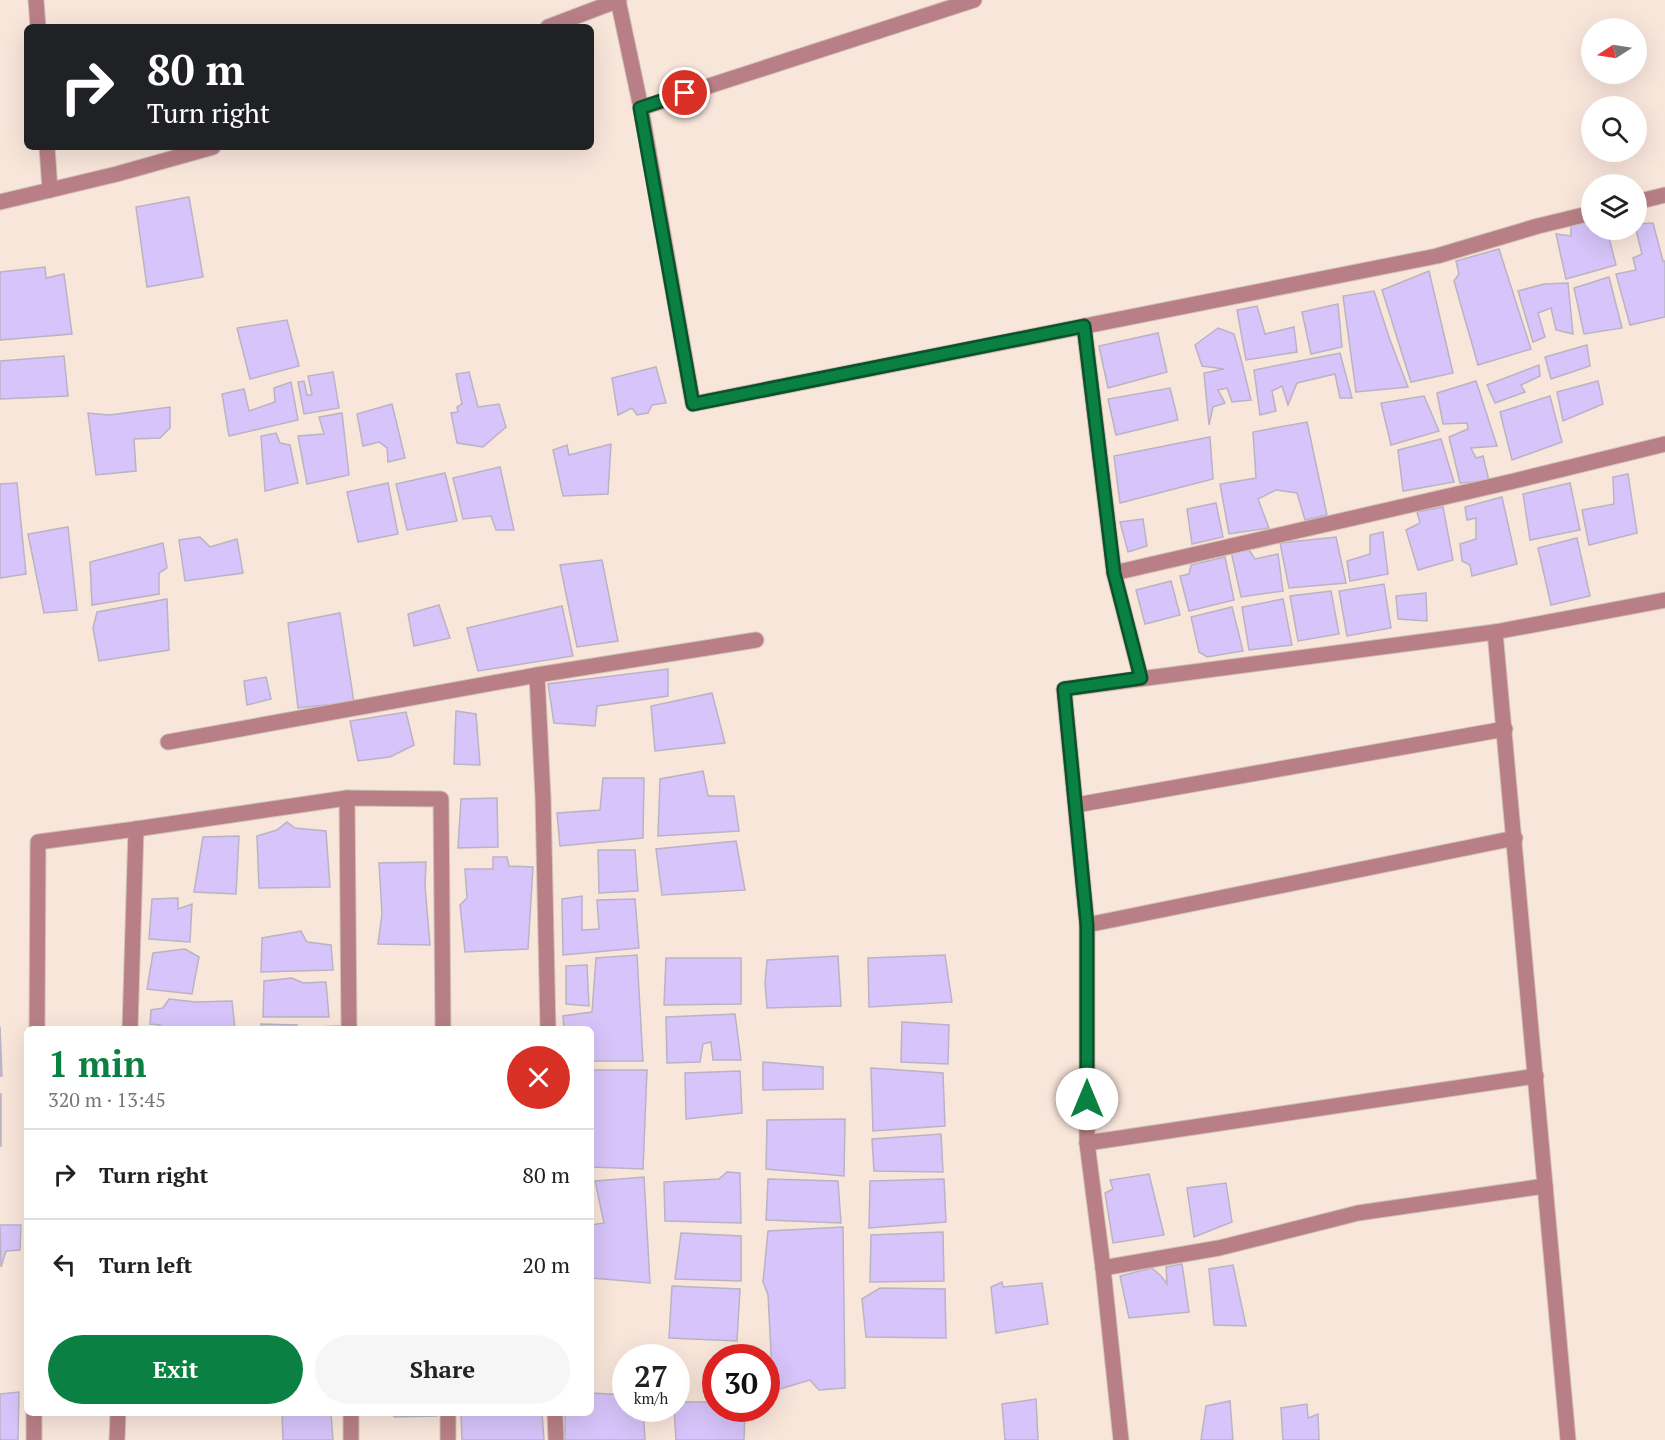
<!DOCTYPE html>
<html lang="en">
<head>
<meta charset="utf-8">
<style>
  body { margin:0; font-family:"PT Serif",serif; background:#f6f6f6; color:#222; height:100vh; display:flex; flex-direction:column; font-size:22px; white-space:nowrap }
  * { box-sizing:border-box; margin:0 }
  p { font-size:20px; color:#767676 }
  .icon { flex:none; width:33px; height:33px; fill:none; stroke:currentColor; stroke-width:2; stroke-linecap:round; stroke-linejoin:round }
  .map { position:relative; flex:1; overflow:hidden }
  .panel { position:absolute; left:24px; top:1026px; width:570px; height:390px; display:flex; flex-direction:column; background:#fff; border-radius:9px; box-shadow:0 6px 24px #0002 }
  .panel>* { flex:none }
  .banner { position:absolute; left:24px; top:24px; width:570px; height:126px; border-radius:9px; box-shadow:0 6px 24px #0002; background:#202124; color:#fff; overflow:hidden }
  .needle { width:39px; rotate:258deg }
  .controls { position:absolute; left:1581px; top:18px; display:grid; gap:12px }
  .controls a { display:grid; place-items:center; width:66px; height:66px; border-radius:50%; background:#fff; box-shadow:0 6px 24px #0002; font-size:30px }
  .speed { position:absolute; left:612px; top:1344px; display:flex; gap:12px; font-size:30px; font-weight:700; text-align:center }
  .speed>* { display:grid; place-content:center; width:78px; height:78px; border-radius:50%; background:#fff; box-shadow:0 6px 24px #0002; line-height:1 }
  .speed small { font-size:15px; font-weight:400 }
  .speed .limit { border:9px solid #d22; background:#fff; color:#111 }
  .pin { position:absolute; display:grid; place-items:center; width:51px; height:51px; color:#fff; margin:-26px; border:3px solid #fff; border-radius:50%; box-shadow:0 2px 6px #0007 }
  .me { position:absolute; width:66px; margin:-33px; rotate:0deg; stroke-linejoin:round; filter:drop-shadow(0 0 4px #0008) }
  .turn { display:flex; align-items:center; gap:21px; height:126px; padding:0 24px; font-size:27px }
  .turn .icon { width:78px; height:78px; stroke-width:2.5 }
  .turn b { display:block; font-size:42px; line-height:51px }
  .round { display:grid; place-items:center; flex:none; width:63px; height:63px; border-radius:32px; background:#f6f6f6 }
  .headline { display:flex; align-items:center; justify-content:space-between; height:102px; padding:0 24px }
  h1 { font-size:36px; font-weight:700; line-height:45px; color:#0b8043 }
  .action { display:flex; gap:12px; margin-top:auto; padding:12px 24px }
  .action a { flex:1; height:69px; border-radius:36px; background:#0b8043; color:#fff; font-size:24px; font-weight:700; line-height:69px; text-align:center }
  .action a+a { background:#f6f6f6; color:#222 }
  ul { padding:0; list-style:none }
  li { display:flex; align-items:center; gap:18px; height:90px; padding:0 24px; border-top:2px solid #e0e0e0 }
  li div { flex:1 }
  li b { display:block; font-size:22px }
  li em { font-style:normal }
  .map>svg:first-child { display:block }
  .building { fill:#d7c4fa; stroke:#b9b3c4; stroke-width:1.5 }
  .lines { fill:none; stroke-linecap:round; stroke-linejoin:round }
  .minor-casing { stroke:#d2c1b7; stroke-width:17 }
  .minor { stroke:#b88086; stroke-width:15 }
  .route-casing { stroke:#07532c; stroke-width:15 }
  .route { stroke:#0b8043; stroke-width:10 }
</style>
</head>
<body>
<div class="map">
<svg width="1665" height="1440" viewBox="0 0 1665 1440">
  <rect width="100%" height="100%" fill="#f9e6db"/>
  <g class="building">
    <path d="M189,197L203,277L147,287L136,207Z"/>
    <path d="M1592,219V230H1607L1616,265L1566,279L1556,234L1571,236V225Z"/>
    <path d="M1653,223L1663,261H1665V317L1630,325L1616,274L1636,270L1633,258L1642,254L1636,230V224Z"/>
    <path d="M1499,249L1531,349L1478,365L1454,281L1459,274L1456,261Z"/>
    <path d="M45,267L46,278L64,274L72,334L0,340V272Z"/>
    <path d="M1429,271L1453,373L1411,382L1382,290Z"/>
    <path d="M1609,277L1622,328L1584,334L1574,288Z"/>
    <path d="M1568,283L1573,334L1556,330L1551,308L1538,313L1545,337L1533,342L1518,291L1544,284Z"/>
    <path d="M1374,291L1390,340L1408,387L1356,392L1343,296Z"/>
    <path d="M1338,304L1342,347L1311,354L1302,312Z"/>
    <path d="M1257,306L1265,334L1294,327L1297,352L1246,360L1237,310Z"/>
    <path d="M287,320L299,366L250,379L237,328Z"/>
    <path d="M1218,328L1234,334L1241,359L1251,400L1232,402L1227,388L1218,390L1225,403L1213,407L1209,425L1204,373L1224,369L1202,366L1195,345Z"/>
    <path d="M1158,333L1167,372L1108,388L1099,346Z"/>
    <path d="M1587,345L1590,366L1551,379L1545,357Z"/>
    <path d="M1340,353L1352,398H1340L1335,374L1297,383L1288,405L1282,386L1272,391L1276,411L1260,415L1254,370Z"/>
    <path d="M64,356L68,396L0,399V361Z"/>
    <path d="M1539,365L1540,376L1521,385L1525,392L1495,403L1487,385Z"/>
    <path d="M656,367L666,403L652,405L648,413L637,415L632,408L618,415L612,378Z"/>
    <path d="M333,372L339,408L304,414L298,382L304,381L307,395H312L308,376Z"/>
    <path d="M469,372L478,407L499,404L506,427L483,447L457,443L451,413L458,412L457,407L462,404L456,374Z"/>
    <path d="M1476,381L1497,446L1471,448L1476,458L1483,456L1489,481L1460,483L1449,437L1468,429L1467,423L1443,424L1437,393Z"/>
    <path d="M1598,381L1603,404L1563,421L1557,392Z"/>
    <path d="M291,382L298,420L229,436L222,394L244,389L249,411L275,402L274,388Z"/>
    <path d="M1170,388L1178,420L1116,435L1108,399Z"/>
    <path d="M1424,396L1439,431L1391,445L1381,403Z"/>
    <path d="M1550,396L1562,442L1512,460L1500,412Z"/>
    <path d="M392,404L405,458L388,462L387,448L379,442L363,446L357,414Z"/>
    <path d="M170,407V428L160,438L134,439L136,471L96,475L88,413L109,415Z"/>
    <path d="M342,413L349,475L307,484L298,436L324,434L319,417Z"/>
    <path d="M1307,422L1327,515L1305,520L1297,493L1276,490L1258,499L1269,528L1229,534L1220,484L1256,478L1253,432Z"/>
    <path d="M276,433L280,443L290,445L298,483L265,491L261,436Z"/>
    <path d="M1210,437L1213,479L1120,503L1114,456Z"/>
    <path d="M1441,439L1454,482L1403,491L1398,450Z"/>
    <path d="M611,444L608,494L563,496L553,450L567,445L569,455Z"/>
    <path d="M500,467L514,530H496L491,516L463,519L453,478Z"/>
    <path d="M445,473L457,521L407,530L396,484Z"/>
    <path d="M1628,474L1637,533L1589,545L1582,510L1614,504L1613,477Z"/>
    <path d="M17,483L26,574L0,578V484Z"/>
    <path d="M388,483L398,534L358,542L347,492Z"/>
    <path d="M1570,483L1580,530L1530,540L1523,494Z"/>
    <path d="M1502,497L1517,564L1472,576L1470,565L1462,561L1460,544L1476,539V518L1467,520L1465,507Z"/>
    <path d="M1216,503L1223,537L1192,544L1187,509Z"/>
    <path d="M1443,507L1453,560L1418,570L1406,530L1420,523L1417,512Z"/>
    <path d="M1143,519L1147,546L1128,552L1120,522Z"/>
    <path d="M68,527L77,610L44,613L28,534Z"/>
    <path d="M1383,532L1388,574L1350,581L1347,561L1370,554V535Z"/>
    <path d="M200,537L210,547L237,539L243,573L185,581L179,540Z"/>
    <path d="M1336,537L1346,583L1289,588L1280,543Z"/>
    <path d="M1577,538L1590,596L1551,605L1538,548Z"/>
    <path d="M163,543L167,568L159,573V594L92,605L90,562Z"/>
    <path d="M1247,547L1255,559L1278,554L1283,591L1241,597L1231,551Z"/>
    <path d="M1225,557L1234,600L1189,611L1180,576L1189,574L1191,565Z"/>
    <path d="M602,560L618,641L577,647L560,565Z"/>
    <path d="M1171,581L1180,615L1145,624L1136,590Z"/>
    <path d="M1384,584L1391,628L1347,636L1339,591Z"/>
    <path d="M1331,591L1339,634L1298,641L1290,596Z"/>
    <path d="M1426,593L1427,621L1398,619L1396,596Z"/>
    <path d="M167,599L169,650L99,661L93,628L97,612Z"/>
    <path d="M1283,599L1292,645L1249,650L1242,607Z"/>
    <path d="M439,605L450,638L414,646L408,614Z"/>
    <path d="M562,606L573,656L478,671L467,628Z"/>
    <path d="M1232,607L1243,651L1207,657L1199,652L1191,617Z"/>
    <path d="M340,613L354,702L298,708L288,623Z"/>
    <path d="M668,669V696L597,706L595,726L554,723L548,684Z"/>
    <path d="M266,677L271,699L247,705L244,681Z"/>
    <path d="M712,693L725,743L655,751L651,706Z"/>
    <path d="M456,711L476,714L480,765L454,764Z"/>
    <path d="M406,712L414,745L390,757L358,761L350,721Z"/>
    <path d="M703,771L708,796H734L739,831L658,836L660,779Z"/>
    <path d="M603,778H644L643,838L560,846L557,813L600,810Z"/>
    <path d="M497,798L498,847L458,848L461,799Z"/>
    <path d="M287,822L295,828L326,831L330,887L259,888L257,836L277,830Z"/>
    <path d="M239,836L236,894L194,892L203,837Z"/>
    <path d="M736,841L745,890L662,895L656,849Z"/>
    <path d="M598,850H635L638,891L599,893Z"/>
    <path d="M493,857H507L509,866L533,867L528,949L465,952L460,905L467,898L465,869H493Z"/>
    <path d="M426,862L425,886L430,945L378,944L382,914L379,863Z"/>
    <path d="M582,896V930L599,929L597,900L635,899L639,948L563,955L562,899Z"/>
    <path d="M178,898V909L192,904L190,942L149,939L152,899Z"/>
    <path d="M301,931L307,942L331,945L333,970L261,972L262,938Z"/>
    <path d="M185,949L199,957L192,994L147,989L153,953Z"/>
    <path d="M637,955L643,1061H591V1029H564L563,1016L592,1012L596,958Z"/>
    <path d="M945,955L952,1002L869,1007L868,958Z"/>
    <path d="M838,956L841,1006L767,1008L765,983L767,960Z"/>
    <path d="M666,958H741V1004L664,1005Z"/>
    <path d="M587,965L589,1006L566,1004V966Z"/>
    <path d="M292,978L303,983L326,982L329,1017H263L264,981Z"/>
    <path d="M169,999L196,1002L232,1001L235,1029H159L160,1025L150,1024L151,1010L163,1008Z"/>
    <path d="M735,1014L741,1060H713L711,1042L703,1044L700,1062L667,1063L666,1017Z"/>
    <path d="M902,1022L949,1025L948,1064L901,1062Z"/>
    <path d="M261,1024L297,1025L296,1029H262Z"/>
    <path d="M339,1026L338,1029H316V1027Z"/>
    <path d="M0,1027L2,1076H0Z"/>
    <path d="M763,1062L823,1067V1089L763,1090Z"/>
    <path d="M871,1068L943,1073L945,1126L873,1131Z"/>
    <path d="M591,1070H647L643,1169L591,1167Z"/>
    <path d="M740,1071L742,1113L686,1119L685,1073Z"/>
    <rect x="0" y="1094" width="1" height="52"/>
    <path d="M845,1119L844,1176L766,1169L767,1120Z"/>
    <path d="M941,1134L943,1172L874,1171L872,1139Z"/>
    <path d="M727,1172L740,1173L741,1223L665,1221L664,1182L719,1179Z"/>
    <path d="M1149,1174L1164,1235L1113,1243L1105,1193L1113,1189L1110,1180Z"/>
    <path d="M644,1177L650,1283L591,1278V1225L604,1223L595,1181Z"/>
    <path d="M768,1179L838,1181L841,1223L766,1220Z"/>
    <path d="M944,1179L946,1222L869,1228L870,1181Z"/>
    <path d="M1226,1183L1232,1222L1194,1237L1187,1188Z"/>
    <path d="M0,1225H21L20,1250L6,1251L1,1267Z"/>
    <path d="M843,1227L845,1388L819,1390L810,1380L773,1391L768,1295L763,1282L768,1231Z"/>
    <path d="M943,1232L944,1281L870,1282L871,1235Z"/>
    <path d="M681,1233L741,1236V1281L675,1279Z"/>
    <path d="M1182,1264L1189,1312L1129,1318L1120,1276L1152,1268L1161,1276L1167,1284L1166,1267Z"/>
    <path d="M1233,1265L1246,1326L1214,1325L1209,1269Z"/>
    <path d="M1002,1282L1003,1287L1042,1283L1048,1324L996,1333L991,1287Z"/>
    <path d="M672,1286L740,1289L737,1341L669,1338Z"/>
    <path d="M880,1288L945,1289L946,1338L866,1337L862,1299Z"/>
    <path d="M19,1392L18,1440H0V1394Z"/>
    <path d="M591,1393L626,1395V1408H643L645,1440H565V1413H591Z"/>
    <path d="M1036,1399L1038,1440H1005L1002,1404Z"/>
    <path d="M1230,1401L1233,1440H1201L1206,1406Z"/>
    <path d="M676,1402H716V1408H745L744,1440H676L674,1408H676Z"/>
    <path d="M1307,1404L1308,1418L1318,1414L1319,1440H1283L1281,1408Z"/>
    <path d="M282,1413H331L333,1440H283Z"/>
    <path d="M389,1413H438L437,1416L395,1417Z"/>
    <path d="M461,1413H542L544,1440H462Z"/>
  </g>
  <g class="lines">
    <defs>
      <g id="minor">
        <path d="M36,0L38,27"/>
        <path d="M618,0L641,108L974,0"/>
        <path d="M548,27L619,0"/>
        <path d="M641,108L693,404L1437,256L1538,226L1592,213"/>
        <path d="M47,147L50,190"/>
        <path d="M0,202L117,174L213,147"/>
        <path d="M1636,202L1665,195"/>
        <path d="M1084,326L1114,573L1141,678"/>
        <path d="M1114,573L1514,481L1665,444"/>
        <path d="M1495,632L1568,1440"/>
        <path d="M168,742L537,675"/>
        <path d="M347,798L349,1029"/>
        <path d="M1076,805L1505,729"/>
        <path d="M1087,925L1515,838"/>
        <path d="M37,1029L38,842L136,829"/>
        <path d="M130,1029L136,829L347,798L441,799L443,1029"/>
        <path d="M548,1029L543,798L537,675L756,640"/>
        <path d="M1087,1143L1536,1076"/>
        <path d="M1103,1268L1219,1248L1358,1213L1545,1186"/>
        <path d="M351,1413V1440"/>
        <path d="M448,1413V1440"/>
        <path d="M555,1413L556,1440"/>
        <path d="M34,1440V1413"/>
        <path d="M117,1440L118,1413"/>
        <path d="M1121,1440L1103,1268L1087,1143V925L1064,689L1495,632L1665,600"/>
      </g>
    </defs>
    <use href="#minor" class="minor-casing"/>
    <use href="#minor" class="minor"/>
  </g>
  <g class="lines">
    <defs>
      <path id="route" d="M685,93L640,108L693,404L1084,326L1114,573L1141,678L1064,689L1087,925V1099"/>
    </defs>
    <use href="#route" class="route-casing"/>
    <use href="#route" class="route"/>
  </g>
</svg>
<div class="controls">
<a><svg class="needle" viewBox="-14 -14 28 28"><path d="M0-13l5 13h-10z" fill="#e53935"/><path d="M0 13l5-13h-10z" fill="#767676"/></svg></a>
<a><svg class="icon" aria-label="search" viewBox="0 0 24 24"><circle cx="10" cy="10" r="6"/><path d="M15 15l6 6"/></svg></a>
<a><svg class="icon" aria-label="layers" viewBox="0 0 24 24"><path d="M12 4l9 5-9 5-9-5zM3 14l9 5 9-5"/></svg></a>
</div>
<div class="speed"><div>27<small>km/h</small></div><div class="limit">30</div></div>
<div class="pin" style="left:685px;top:93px;background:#d93025"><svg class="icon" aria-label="arrive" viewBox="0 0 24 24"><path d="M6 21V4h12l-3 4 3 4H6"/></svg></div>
<svg class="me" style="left:1087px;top:1099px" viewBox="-20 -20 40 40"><circle r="19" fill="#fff"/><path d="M0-13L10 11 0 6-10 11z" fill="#0b8043"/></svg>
<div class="banner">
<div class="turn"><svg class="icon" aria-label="right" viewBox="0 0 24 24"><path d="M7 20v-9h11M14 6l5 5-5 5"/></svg><div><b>80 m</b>Turn right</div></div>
</div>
<section class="panel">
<div class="headline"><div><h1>1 min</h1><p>320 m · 13:45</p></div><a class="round" style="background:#d93025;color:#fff"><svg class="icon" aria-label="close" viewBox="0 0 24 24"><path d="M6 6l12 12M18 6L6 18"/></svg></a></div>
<ul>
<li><svg class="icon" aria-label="right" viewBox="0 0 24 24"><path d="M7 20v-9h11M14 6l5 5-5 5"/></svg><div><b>Turn right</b></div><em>80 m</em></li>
<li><svg class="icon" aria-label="left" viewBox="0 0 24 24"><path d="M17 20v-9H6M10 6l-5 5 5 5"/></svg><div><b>Turn left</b></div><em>20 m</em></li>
</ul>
<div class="action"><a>Exit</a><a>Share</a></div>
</section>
</div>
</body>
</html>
